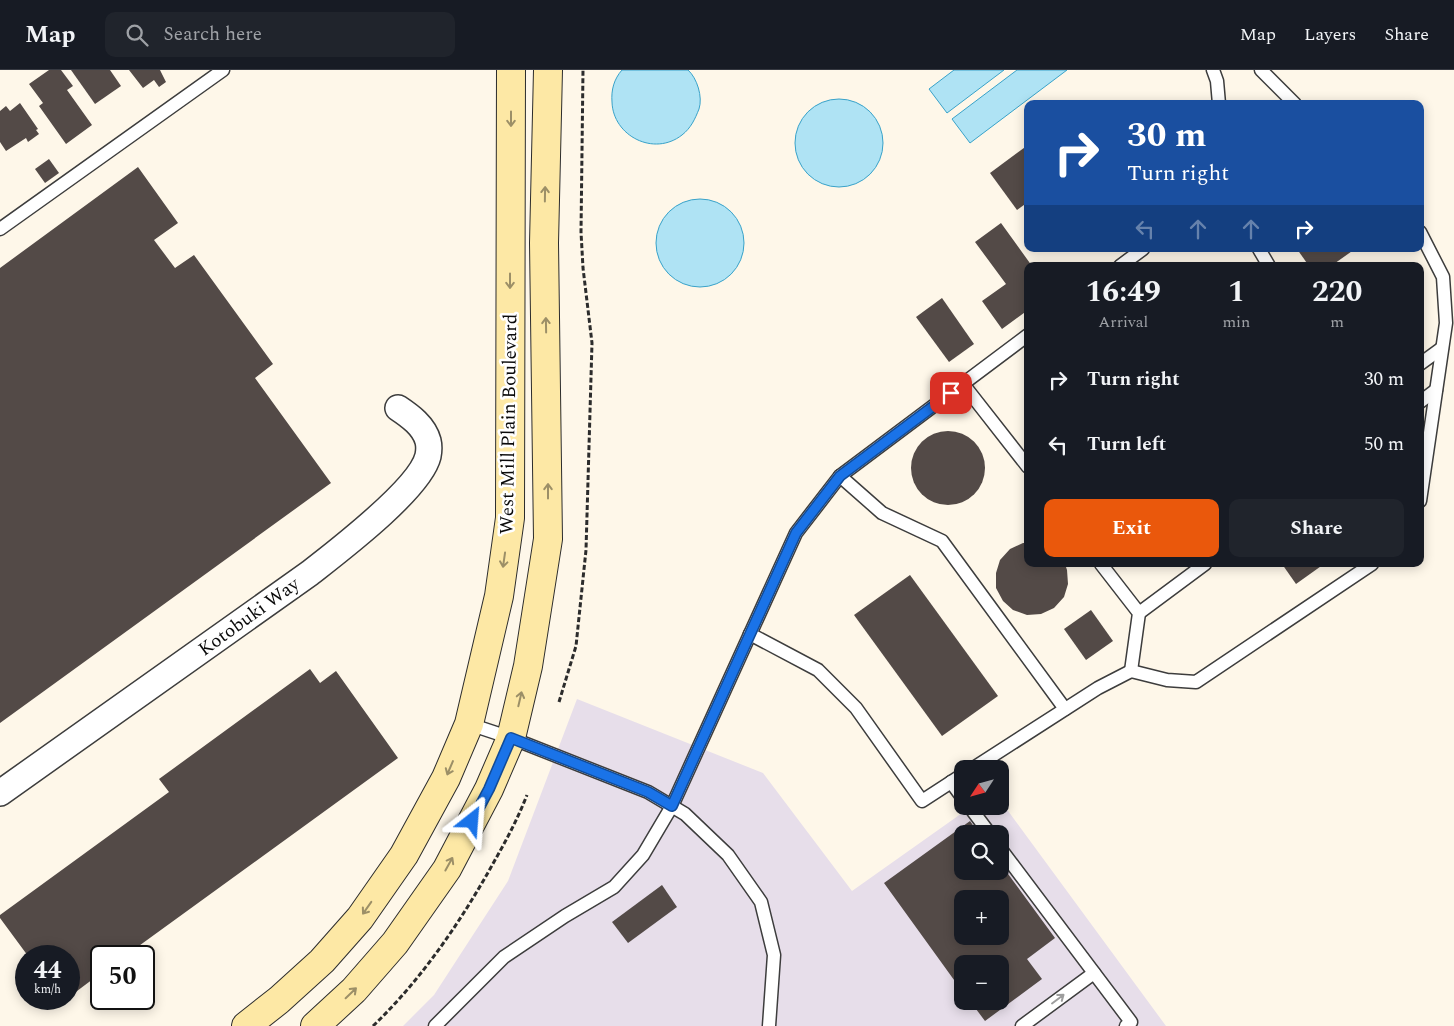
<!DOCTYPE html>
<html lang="en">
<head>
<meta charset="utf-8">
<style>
  body { margin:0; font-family:Spectral,serif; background:#20242c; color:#f1f3f6; height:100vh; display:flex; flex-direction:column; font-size:19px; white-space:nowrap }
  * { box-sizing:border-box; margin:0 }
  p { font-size:16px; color:#9ea1a6 }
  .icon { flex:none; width:28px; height:28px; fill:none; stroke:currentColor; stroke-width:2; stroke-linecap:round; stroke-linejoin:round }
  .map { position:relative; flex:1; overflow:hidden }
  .details { position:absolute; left:1024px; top:192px; width:400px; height:305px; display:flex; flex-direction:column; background:#171b24; border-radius:10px; box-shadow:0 2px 12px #0003 }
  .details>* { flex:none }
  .banner { position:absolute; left:1024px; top:30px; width:400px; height:152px; border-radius:10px; box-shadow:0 2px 12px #0003; background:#1a4fa0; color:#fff; overflow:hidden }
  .needle { width:32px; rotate:234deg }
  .buttons { position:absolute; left:954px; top:690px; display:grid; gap:10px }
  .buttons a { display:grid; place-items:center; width:55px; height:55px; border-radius:10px; background:#171b24; box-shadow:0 2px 12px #0003; font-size:25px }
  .speed { position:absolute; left:15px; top:875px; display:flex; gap:10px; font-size:25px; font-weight:700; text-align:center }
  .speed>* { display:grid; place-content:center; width:65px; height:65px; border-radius:50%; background:#171b24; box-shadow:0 2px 12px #0003; line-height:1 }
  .speed small { font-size:12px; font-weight:400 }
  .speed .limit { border:2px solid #111; border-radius:8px; background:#fff; color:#111 }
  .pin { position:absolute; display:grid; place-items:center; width:42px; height:42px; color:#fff; margin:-21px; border-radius:10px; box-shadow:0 2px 8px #0006 }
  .me { position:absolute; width:55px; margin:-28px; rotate:28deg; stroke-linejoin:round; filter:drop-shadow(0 0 4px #0008) }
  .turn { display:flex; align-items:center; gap:18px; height:105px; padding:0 20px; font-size:22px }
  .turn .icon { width:65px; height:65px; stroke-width:2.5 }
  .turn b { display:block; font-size:35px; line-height:42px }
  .lanes { display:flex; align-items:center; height:48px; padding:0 20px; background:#0003; justify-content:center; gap:25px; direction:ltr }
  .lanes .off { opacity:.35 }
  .eta { display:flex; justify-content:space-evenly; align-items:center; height:85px; text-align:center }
  .eta b { font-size:30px; font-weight:700; line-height:35px }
  .button { display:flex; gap:10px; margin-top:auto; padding:10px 20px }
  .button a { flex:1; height:58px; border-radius:10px; background:#ea580c; color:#fff; font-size:20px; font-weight:700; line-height:58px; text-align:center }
  .button a+a { background:#20242c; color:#f1f3f6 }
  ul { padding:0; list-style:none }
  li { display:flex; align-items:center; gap:15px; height:65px; padding:0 20px }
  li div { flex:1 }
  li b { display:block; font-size:19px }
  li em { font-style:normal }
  header { display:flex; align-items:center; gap:30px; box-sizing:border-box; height:70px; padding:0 25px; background:#171b24; border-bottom:1px solid #363941 }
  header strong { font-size:24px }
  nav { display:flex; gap:28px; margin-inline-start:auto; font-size:18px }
  .search { width:350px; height:45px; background:#20242c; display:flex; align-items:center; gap:12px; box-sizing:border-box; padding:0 18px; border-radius:10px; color:#9ea1a6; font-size:19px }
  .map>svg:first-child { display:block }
  .industrial { fill:#e7deea; fill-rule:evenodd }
  .water { fill:#afe3f4; stroke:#38a2c9 }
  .building { fill:#534a47; fill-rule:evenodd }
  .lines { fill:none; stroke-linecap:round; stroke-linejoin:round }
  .service-casing { stroke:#3d3d3d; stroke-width:15 }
  .minor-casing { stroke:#3d3d3d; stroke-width:28 }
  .secondary-casing { stroke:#2c2c2c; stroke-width:30 }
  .path { stroke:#2c2c2c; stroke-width:3; stroke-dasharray:5 2.5; stroke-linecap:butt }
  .service { stroke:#fff; stroke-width:12 }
  .minor { stroke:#fff; stroke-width:25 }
  .secondary { stroke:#fde8a5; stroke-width:28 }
  .oneway { stroke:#9c8f67 }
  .oneway2 { stroke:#9d9d9d }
  .route-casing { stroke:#114b97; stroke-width:12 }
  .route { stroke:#1a73e8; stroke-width:9 }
  .labels { text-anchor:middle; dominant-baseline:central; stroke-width:5; stroke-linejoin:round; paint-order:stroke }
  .street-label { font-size:19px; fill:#0a0a0a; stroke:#fff }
</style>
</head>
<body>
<header>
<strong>Map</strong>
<div class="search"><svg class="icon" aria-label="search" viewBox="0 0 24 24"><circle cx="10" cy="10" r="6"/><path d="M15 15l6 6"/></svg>Search here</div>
<nav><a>Map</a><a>Layers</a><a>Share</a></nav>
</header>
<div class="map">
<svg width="1454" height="956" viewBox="0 0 1454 956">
  <rect width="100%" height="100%" fill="#fef7e9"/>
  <path class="industrial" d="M577,629L763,703L852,821L972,736H1000V730L1166,956H403L434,925L508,811ZM962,764H1000V801H962ZM962,829H1000V866H962ZM962,894H1000V931H962Z"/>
  <g class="water">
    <path d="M622,0H688C697,8 703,27 699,39C695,49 691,58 682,65C654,87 613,66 612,32C611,20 614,9 622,0Z"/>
    <path d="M954,0H1004L947,43L929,19Z"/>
    <path d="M1017,0H1067L970,73L952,49Z"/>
    <circle cx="839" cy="73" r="44"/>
    <circle cx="700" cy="173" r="44"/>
  </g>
  <g class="building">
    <path d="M49,0H61L73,16L67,20L92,55L66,74L39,36L43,33L29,14Z"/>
    <path d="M71,0H110L121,16L95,34Z"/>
    <path d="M129,0H160L166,12L159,17L154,10L143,18Z"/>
    <path d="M20,33L38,59L36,60L39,64L28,72L26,68L6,81L0,72V41L6,36L10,41Z"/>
    <path d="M1028,75V132L1017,140L990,103Z"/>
    <path d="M49,89L59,103L45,113L35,99Z"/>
    <path d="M138,97L178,153L154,170L175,198L194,185L273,294L255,308L331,413L0,653V198Z"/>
    <path d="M1001,153L1032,196H1028V240L1002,259L982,231L1006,214L975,172Z"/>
    <path d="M1297,179H1355L1331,196H1309Z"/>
    <path d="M942,228L974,274L949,292L916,247Z"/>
    <circle cx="948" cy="398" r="37"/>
    <path d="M1023,473H1028V494H1065L1067,500L1068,514L1064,527L1054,538L1041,544L1027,545L1013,540L1003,531L996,518V503L1000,490L1010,479Z"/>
    <path d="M1282,494H1324L1296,514Z"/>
    <path d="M910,505L998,626L942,666L854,545Z"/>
    <path d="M1091,540L1113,571L1086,590L1064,559Z"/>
    <path d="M310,599L320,613L336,601L398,688L125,886H101V903L69,927V886H28L0,848V845L169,722L159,709Z"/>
    <path d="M970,751L979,764H962V801H1000V793L1055,868L1027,889L1042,909L985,951L970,931H1000V894H962V921L884,813ZM962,829H1000V866H962Z"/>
    <path d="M662,815L677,837L628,873L612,852Z"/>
  </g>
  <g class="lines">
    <defs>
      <g id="service">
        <path d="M1213,0L1217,11L1219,34"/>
        <path d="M1261,0L1295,34"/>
        <path d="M0,159L223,0"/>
        <path d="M1420,162L1443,207L1446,253L1420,431"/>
        <path d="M1259,179L1269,196"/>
        <path d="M1120,196L1143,179"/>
        <path d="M1420,294L1442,278"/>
        <path d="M963,314L1028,397"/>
        <path d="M1420,332L1436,320"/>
        <path d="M840,406L882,443L942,471L1065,639"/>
        <path d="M1101,494L1139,543L1131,601"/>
        <path d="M1139,543L1205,494"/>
        <path d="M750,564L818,600L856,638L922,731L962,705"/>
        <path d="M469,654L511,668L648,722L685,744L728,785L761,832L774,885L769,956"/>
        <path d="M972,699L1098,618L1131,601L1167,610L1196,612L1372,494"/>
        <path d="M951,712L962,727"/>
        <path d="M969,736L990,764"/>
        <path d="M1000,778L1131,952L1126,956"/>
        <path d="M435,956L504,887L565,846L614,817L643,785L672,736L796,463L840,406L1028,265"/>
        <path d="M1022,956L1094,903"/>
      </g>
      <path id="minor" d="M0,723L310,503C338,481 420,419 428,386C429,381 429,375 428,371C424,356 410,346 398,338"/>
      <g id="secondary">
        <path d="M246,956L279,930L322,891L360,848L404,785L446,708L469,654L499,526L510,448L511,0"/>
        <path d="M315,956L354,920L395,873L447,799L489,719L511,668L528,596L548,469L544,173L548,0"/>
      </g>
    </defs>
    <use href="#service" class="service-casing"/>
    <use href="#minor" class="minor-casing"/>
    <use href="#secondary" class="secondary-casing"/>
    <g class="path">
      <path d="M559,632L576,576L586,480L592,273L583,198L581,162L583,0"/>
      <path d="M373,956C422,909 462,850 495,790C507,769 518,748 527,725"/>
    </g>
    <use href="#service" class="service"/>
    <use href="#minor" class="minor"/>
    <use href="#secondary" class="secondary"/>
  </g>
  <defs><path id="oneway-shaft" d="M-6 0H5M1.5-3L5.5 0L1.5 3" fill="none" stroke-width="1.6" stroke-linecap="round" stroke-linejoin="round" transform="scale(1.25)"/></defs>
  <g class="oneway">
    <use href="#oneway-shaft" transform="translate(511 49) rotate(90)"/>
    <use href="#oneway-shaft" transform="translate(545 124) rotate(-89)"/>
    <use href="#oneway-shaft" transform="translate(510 211) rotate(90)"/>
    <use href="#oneway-shaft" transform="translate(546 255) rotate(-91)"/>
    <use href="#oneway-shaft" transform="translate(548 421) rotate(-90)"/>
    <use href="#oneway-shaft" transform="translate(504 490) rotate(98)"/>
    <use href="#oneway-shaft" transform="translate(520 629) rotate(-77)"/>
    <use href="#oneway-shaft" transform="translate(450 698) rotate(113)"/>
    <use href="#oneway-shaft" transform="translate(449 794) rotate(-61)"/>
    <use href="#oneway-shaft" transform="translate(367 838) rotate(125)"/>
    <use href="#oneway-shaft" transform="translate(351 923) rotate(-44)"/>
  </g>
  <use class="oneway2" href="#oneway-shaft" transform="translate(1058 929) rotate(-37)"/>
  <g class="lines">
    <defs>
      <path id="route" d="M472,751L489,719L511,668L648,722L672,736L796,463L840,406L951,323"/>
    </defs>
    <use href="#route" class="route-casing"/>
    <use href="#route" class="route"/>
  </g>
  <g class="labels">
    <g class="street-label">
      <text transform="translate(509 354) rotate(-89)">West Mill Plain Boulevard</text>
      <text transform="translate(249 547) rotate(-36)">Kotobuki Way</text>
    </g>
  </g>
</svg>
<div class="buttons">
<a><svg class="needle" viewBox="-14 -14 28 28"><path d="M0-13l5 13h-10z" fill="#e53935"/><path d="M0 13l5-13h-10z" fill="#9ea1a6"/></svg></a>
<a><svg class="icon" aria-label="search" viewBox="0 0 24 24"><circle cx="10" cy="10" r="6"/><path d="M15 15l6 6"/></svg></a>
<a>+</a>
<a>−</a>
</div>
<div class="speed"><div>44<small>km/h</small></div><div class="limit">50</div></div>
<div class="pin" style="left:951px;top:323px;background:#d93025"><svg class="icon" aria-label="arrive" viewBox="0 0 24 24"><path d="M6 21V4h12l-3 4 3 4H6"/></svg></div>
<svg class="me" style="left:472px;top:751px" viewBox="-20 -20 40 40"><path d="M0-17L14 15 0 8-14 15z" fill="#1a73e8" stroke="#fff" stroke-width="4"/></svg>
<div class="banner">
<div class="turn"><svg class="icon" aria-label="right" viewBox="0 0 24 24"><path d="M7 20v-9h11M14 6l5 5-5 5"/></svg><div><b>30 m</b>Turn right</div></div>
<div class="lanes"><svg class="icon off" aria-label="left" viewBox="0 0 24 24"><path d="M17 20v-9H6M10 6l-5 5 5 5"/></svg><svg class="icon off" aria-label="ahead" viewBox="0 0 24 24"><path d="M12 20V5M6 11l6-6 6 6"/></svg><svg class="icon off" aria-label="ahead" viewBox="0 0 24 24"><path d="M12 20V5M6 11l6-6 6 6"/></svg><svg class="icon" aria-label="right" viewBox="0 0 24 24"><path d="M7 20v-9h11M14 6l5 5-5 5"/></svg></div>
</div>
<section class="details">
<div class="eta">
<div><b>16:49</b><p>Arrival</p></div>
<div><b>1</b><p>min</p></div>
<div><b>220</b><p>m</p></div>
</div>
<ul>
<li><svg class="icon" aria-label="right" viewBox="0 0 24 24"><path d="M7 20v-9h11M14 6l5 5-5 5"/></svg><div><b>Turn right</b></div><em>30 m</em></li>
<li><svg class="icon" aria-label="left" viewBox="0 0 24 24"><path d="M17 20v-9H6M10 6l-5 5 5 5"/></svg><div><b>Turn left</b></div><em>50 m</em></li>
</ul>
<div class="button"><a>Exit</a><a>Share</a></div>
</section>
</div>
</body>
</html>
